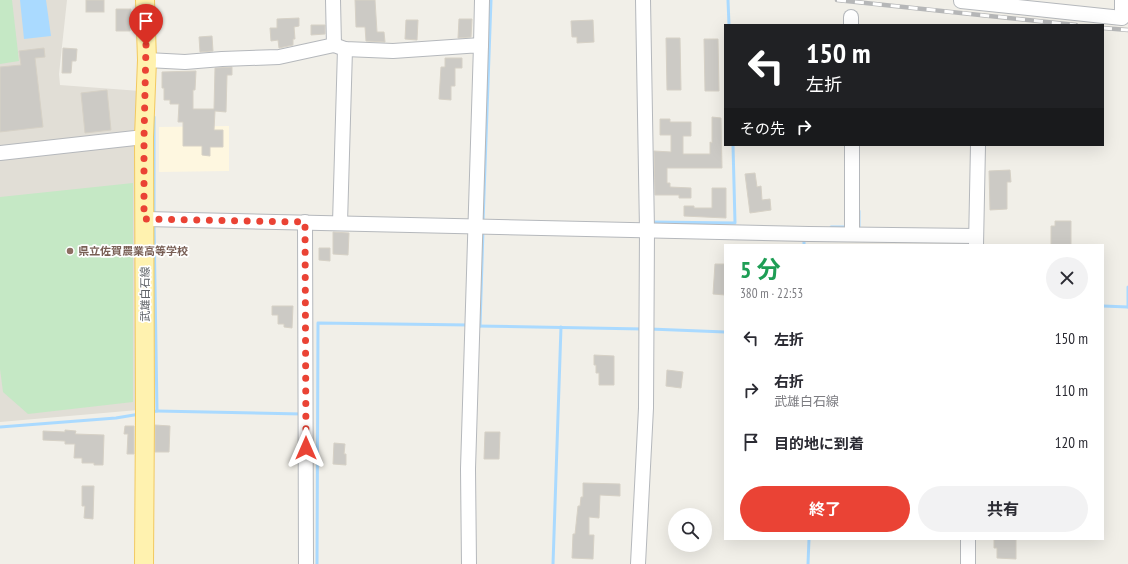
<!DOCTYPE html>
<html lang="ja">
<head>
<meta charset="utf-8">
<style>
  body { margin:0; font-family:"PT Sans Narrow","Noto Sans JP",sans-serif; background:#f2f2f3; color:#2b2b33; height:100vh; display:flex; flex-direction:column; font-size:15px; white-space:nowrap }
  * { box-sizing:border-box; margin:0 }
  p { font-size:13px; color:#7c7c81 }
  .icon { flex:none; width:22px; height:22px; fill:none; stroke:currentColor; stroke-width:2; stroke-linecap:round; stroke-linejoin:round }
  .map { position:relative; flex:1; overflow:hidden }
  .side { position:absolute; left:724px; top:244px; width:380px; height:296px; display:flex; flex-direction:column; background:#fff; border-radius:0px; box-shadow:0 4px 16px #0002 }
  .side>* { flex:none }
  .banner { position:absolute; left:724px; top:24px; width:380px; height:122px; border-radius:0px; box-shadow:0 4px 16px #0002; background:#202124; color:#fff; overflow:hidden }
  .controls { position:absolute; left:668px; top:508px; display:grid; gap:8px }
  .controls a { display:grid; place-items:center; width:44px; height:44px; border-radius:50%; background:#fff; box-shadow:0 4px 16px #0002; font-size:20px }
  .pin { position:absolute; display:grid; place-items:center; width:34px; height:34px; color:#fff; margin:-41px -17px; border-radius:50% 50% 50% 0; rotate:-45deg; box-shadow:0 0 4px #0007 }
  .pin .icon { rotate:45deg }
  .me { position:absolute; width:44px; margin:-22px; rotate:0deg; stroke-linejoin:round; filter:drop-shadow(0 0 3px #0008) }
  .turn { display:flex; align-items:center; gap:14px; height:84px; padding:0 16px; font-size:18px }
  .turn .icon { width:52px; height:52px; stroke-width:2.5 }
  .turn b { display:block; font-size:28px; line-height:34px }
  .then { display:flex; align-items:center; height:38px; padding:0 16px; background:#0003; gap:8px; font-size:15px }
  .round { display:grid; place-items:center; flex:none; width:42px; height:42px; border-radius:21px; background:#f2f2f3 }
  .headline { display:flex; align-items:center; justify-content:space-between; height:68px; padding:0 16px }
  h1 { font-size:24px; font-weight:700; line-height:30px; color:#1e9e55 }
  .cta { display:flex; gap:8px; margin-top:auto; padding:8px 16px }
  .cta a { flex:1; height:46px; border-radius:24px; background:#ea4335; color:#fff; font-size:16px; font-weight:700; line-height:46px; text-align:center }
  .cta a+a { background:#f2f2f3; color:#2b2b33 }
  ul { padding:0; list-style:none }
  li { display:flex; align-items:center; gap:12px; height:52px; padding:0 16px }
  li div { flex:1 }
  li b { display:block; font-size:15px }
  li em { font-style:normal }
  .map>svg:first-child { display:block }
  .commercial { fill:#fef7e0 }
  .education { fill:#e1ded6 }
  .green { fill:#c5e8c5 }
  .water { fill:#aadaff }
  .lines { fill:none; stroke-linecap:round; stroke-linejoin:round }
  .stream { stroke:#aadaff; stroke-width:3 }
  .building { fill:#cccac5; stroke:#d6d1c6 }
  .minor-casing { stroke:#b5b8bc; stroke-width:16 }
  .major-casing { stroke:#f2c960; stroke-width:20 }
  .minor { stroke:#fff; stroke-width:14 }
  .major { stroke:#fff2af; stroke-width:18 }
  .rail-casing { stroke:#b6b7b8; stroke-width:4.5 }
  .rail { stroke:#fff; stroke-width:3; stroke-dasharray:9; stroke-linecap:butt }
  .route { stroke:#ea4335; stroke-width:7; stroke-dasharray:0 12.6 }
  .education-dot { fill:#8d6e63; stroke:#fff; stroke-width:1.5 }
  .labels { text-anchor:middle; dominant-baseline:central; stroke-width:3.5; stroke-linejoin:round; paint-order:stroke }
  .education-label { font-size:11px; font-weight:bold; fill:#785e54; stroke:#fff; text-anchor:start }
  .street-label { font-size:11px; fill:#5f6368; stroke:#fff }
</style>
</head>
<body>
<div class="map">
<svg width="1128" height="564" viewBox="0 0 1128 564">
  <rect width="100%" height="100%" fill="#f1efe8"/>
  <path class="commercial" d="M229,126V171L159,172V127Z"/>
  <path class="education" d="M0,0H67L59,74L60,85L140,91L138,410L0,422Z"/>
  <g class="green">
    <path d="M0,0H12L19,61L0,64Z"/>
    <path d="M133,183V402L28,414L3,392L0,369V197Z"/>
  </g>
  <path class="water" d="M20,0H46L51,36L24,39Z"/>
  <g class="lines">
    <g class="stream">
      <path d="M728,0L729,25"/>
      <path d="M154,117V215"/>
      <path d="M483,222L491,0"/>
      <path d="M651,222L735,223L733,145"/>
      <path d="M831,227H848"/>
      <path d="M855,227H859V211"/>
      <path d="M804,245V238"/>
      <path d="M1103,306L1128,307"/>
      <path d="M1128,307V287"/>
      <path d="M476,326L643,329"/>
      <path d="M480,326L483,230"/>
      <path d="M650,329L725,332"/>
      <path d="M157,411L302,414"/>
      <path d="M151,412L157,411L154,223"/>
      <path d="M0,427L116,418L140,414"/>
      <path d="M317,564L318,323L469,325"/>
      <path d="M553,564L561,327"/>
      <path d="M808,564L809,539"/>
    </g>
  </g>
  <g class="building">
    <rect x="86" y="0" width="18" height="12"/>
    <path d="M355,0H375L377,32H384L385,42L366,41L365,27H356Z"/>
    <path d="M116,9H131L130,31H116Z"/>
    <path d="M299,18V26L294,27L295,39H293V45L279,48L278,40L271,41L270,28H277V19Z"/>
    <path d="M459,19H472L471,37L458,38Z"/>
    <path d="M406,20H418L417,40L405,39Z"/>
    <path d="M593,20L594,42L577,43V37H572L571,21Z"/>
    <path d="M311,25H325V34L311,35Z"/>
    <path d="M212,36L213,51L200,52L199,37Z"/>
    <path d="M666,38H680L681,90H667Z"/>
    <path d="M704,39H718L719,91H705Z"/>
    <path d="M44,48L45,57L35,58L43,127L0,132V67L21,65L19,51Z"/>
    <path d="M63,48L77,49L76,61H72L71,73H62Z"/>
    <path d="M445,58H462V68H455V86H451V100L439,99L441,67H445Z"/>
    <path d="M232,67V75H227L226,112L215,111L214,130H223V147H210V156L202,155V146H183V122H178L179,104H170V100H164V88H162V72L196,71L195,90H193V109H214L215,68Z"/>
    <path d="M107,90L111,130L85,133L81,93Z"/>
    <path d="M712,117L721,118L722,168H667V183H670V187L691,188V198H679V195H655L654,151L671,152V135H660V119H670V122H691V136H683V154H710V142L712,143Z"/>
    <path d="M1010,170L1011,182H1007V209L990,210L989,171Z"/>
    <path d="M755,173L757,187L761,186L762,200L770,199L771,210L750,213L745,174Z"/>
    <path d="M712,188H726V218L684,216V206H694V208H712Z"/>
    <path d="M1055,221H1071V245H1051V226H1055Z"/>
    <path d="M333,232L349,233L348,255L333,254Z"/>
    <path d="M319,248H330V261L319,260Z"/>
    <path d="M715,264H725V295L713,294Z"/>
    <path d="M272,306H293L292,328L284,327V324H278V315H272Z"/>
    <path d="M594,355L614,356V385H599V373H596V365H594Z"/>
    <path d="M667,370L683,372L681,388L666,386Z"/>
    <path d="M155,425L170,426L169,452H155Z"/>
    <path d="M125,426H134V454H127L128,434H124Z"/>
    <path d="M65,430L76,431L75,434L104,435L103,465H94V463H82V458H74L75,444H65V441L43,440V431L65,432Z"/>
    <path d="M485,432H500L499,459H484Z"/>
    <path d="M334,443L345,444L344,454H346V465L333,464Z"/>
    <path d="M583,483L620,484V496L600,495L599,518L589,517V535H594L593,559L572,558L573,534H575L578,506H580L581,497H583Z"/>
    <path d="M82,486H94L93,519L84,518L85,506H82Z"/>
    <path d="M994,539H1016V559L997,558V548H994Z"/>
  </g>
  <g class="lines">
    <defs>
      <g id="minor">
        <path d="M961,0V1L1122,18V0"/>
        <path d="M851,17V25"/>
        <path d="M334,45L345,49L393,51L481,45L468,469L469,564"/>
        <path d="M481,45L482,0"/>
        <path d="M147,60L185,62L222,59L279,57L334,45L333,0"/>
        <path d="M0,153L144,137"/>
        <path d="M145,219L809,234L976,236"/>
        <path d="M305,222L306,564"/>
        <path d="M340,223L345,49"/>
        <path d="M852,234V145"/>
        <path d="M976,245L978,145"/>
        <path d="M638,564L646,408L647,230L643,0"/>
        <path d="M968,564V539"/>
      </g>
      <path id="major" d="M144,564L145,413L144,137L147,60L145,0"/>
    </defs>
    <use href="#minor" class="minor-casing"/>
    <use href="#major" class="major-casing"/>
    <use href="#minor" class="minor"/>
    <use href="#major" class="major"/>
    <defs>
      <g id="rail">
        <path d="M837,0L1076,25"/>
        <path d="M1103,28L1128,30"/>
      </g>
    </defs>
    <use href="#rail" class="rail-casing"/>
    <use href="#rail" class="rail"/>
  </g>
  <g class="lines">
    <path class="route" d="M146,45L144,138V219L305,222L306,448"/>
  </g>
  <circle class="education-dot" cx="70" cy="251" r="4"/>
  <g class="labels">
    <g class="education-label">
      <text x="78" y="251">県立佐賀農業高等学校</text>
    </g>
    <g class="street-label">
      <text transform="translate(145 294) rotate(-90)">武雄白石線</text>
    </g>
  </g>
</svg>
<div class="controls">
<a><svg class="icon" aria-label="search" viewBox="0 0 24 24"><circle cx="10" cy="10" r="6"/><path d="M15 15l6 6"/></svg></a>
</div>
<div class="pin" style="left:146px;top:45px;background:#d93025"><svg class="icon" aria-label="arrive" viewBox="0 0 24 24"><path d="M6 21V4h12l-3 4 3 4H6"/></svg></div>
<svg class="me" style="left:306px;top:448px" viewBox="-20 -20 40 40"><path d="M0-17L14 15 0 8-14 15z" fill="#ea4335" stroke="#fff" stroke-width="4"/></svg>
<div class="banner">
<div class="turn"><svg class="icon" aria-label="left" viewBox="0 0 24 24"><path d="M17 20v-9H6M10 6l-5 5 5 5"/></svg><div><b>150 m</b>左折</div></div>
<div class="then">その先<svg class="icon" aria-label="right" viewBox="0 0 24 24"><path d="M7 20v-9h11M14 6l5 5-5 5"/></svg></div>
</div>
<section class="side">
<div class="headline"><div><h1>5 分</h1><p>380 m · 22:53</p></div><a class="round"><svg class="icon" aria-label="close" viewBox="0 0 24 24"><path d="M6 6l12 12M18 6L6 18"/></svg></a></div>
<ul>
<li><svg class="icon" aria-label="left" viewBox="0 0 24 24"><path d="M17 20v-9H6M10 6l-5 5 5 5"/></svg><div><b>左折</b></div><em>150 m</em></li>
<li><svg class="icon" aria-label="right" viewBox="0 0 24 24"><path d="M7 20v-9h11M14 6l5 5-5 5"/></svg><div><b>右折</b><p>武雄白石線</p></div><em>110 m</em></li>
<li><svg class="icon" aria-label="arrive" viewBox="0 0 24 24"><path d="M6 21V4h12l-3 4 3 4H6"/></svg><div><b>目的地に到着</b></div><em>120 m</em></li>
</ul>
<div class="cta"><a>終了</a><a>共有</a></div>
</section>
</div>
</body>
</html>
